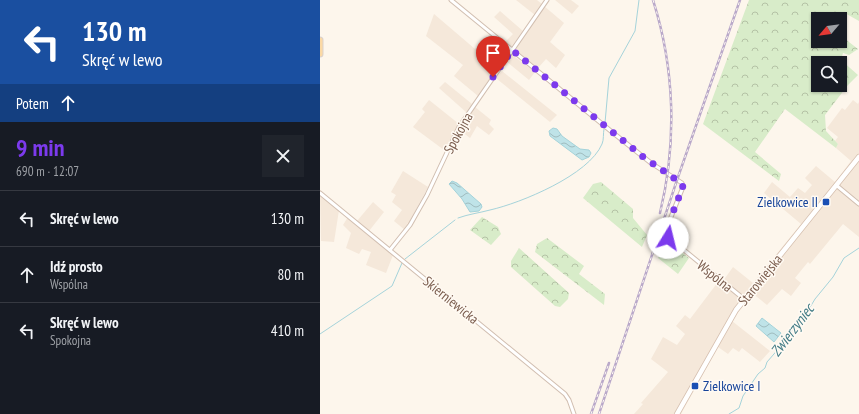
<!DOCTYPE html>
<html lang="pl">
<head>
<meta charset="utf-8">
<style>
  body { margin:0; font-family:"PT Sans Narrow",sans-serif; background:#20242c; color:#f1f3f6; height:100vh; display:flex; flex-direction:column; font-size:15px; white-space:nowrap }
  * { box-sizing:border-box; margin:0 }
  p { font-size:13px; color:#9ea1a6 }
  .icon { flex:none; width:22px; height:22px; fill:none; stroke:currentColor; stroke-width:2; stroke-linecap:round; stroke-linejoin:round }
  .map { position:relative; flex:1; overflow:hidden }
  .details { display:flex; flex-direction:column; background:#171b24; width:320px }
  .details>* { flex:none }
  .banner { background:#1a4fa0; color:#fff; overflow:hidden }
  .needle { width:26px; rotate:241deg }
  .controls { position:absolute; left:491px; top:12px; display:grid; gap:8px }
  .controls a { display:grid; place-items:center; width:36px; height:36px; border-radius:0px; background:#171b24; box-shadow:0 1px 3px #0004; font-size:20px }
  .pin { position:absolute; display:grid; place-items:center; width:34px; height:34px; color:#fff; margin:-41px -17px; border-radius:50% 50% 50% 0; rotate:-45deg; box-shadow:0 0 4px #0007 }
  .pin .icon { rotate:45deg }
  .me { position:absolute; width:44px; margin:-22px; rotate:9deg; stroke-linejoin:round; filter:drop-shadow(0 0 3px #0008) }
  .turn { display:flex; align-items:center; gap:14px; height:84px; padding:0 16px; font-size:18px }
  .turn .icon { width:52px; height:52px; stroke-width:2.5 }
  .turn b { display:block; font-size:28px; line-height:34px }
  .then { display:flex; align-items:center; height:38px; padding:0 16px; background:#0003; gap:8px; font-size:15px }
  .round { display:grid; place-items:center; flex:none; width:42px; height:42px; border-radius:0px; background:#20242c }
  .summary { display:flex; align-items:center; justify-content:space-between; height:68px; padding:0 16px }
  h1 { font-size:24px; font-weight:600; line-height:30px; color:#7c3aed }
  ul { padding:0; list-style:none }
  li { display:flex; align-items:center; gap:12px; height:56px; padding:0 16px; border-top:1px solid #363941 }
  li div { flex:1 }
  li b { display:block; font-size:15px }
  li em { font-style:normal }
  main { display:flex; flex:1; min-height:0 }
  .map>svg:first-child { display:block }
  .residential { fill:#f5e8da }
  .forest { fill:url(#forest-crowns); fill-rule:evenodd }
  .water { fill:url(#water-waves); stroke:#a5d3da }
  .lines { fill:none; stroke-linecap:round; stroke-linejoin:round }
  .stream { stroke:#a5d3da; stroke-width:1 }
  .street-casing { stroke:#d1beb0; stroke-width:5 }
  .secondary-casing { stroke:#d6c0b0; stroke-width:6 }
  .primary-casing { stroke:#dad1cd; stroke-width:7 }
  .street { stroke:#fff; stroke-width:3 }
  .secondary { stroke:#fff; stroke-width:4.5 }
  .primary { stroke:#fbd9a5; stroke-width:5 }
  .rail-casing { stroke:#b9a8c9; stroke-width:2.5 }
  .rail { stroke:#fffaf3; stroke-width:1; stroke-dasharray:3; stroke-linecap:butt }
  .route { stroke:#7c3aed; stroke-width:7; stroke-dasharray:0 12.6 }
  .transit-dot { fill:#1a4fb4; stroke:#fffaf3; stroke-width:1.5 }
  .labels { text-anchor:middle; dominant-baseline:central; stroke-width:3; stroke-linejoin:round; paint-order:stroke }
  .street-label { font-size:14px; fill:#7a5c4d; stroke:#fffaf3 }
  .transit-label { font-size:14px; fill:#164399; stroke:#fffaf3; text-anchor:end }
  .water-label { font-size:15px; font-style:italic; fill:#437c86; stroke:#fffaf3 }
</style>
</head>
<body>
<main>
<section class="details">
<div class="banner">
<div class="turn"><svg class="icon" aria-label="left" viewBox="0 0 24 24"><path d="M17 20v-9H6M10 6l-5 5 5 5"/></svg><div><b>130 m</b>Skręć w lewo</div></div>
<div class="then">Potem<svg class="icon" aria-label="ahead" viewBox="0 0 24 24"><path d="M12 20V5M6 11l6-6 6 6"/></svg></div>
</div>
<div class="summary"><div><h1>9 min</h1><p>690 m · 12:07</p></div><a class="round"><svg class="icon" aria-label="close" viewBox="0 0 24 24"><path d="M6 6l12 12M18 6L6 18"/></svg></a></div>
<ul>
<li><svg class="icon" aria-label="left" viewBox="0 0 24 24"><path d="M17 20v-9H6M10 6l-5 5 5 5"/></svg><div><b>Skręć w lewo</b></div><em>130 m</em></li>
<li><svg class="icon" aria-label="ahead" viewBox="0 0 24 24"><path d="M12 20V5M6 11l6-6 6 6"/></svg><div><b>Idź prosto</b><p>Wspólna</p></div><em>80 m</em></li>
<li><svg class="icon" aria-label="left" viewBox="0 0 24 24"><path d="M17 20v-9H6M10 6l-5 5 5 5"/></svg><div><b>Skręć w lewo</b><p>Spokojna</p></div><em>410 m</em></li>
</ul>
</section>
<div class="map">
<svg width="539" height="414" viewBox="0 0 539 414">
  <defs>
    <pattern id="forest-crowns" width="20" height="18" patternUnits="userSpaceOnUse"><rect width="20" height="18" fill="#d8ecc9"/><path d="M2 6a3 3 0 1 1 6 0M12 15a3 3 0 1 1 6 0" fill="none" stroke="#b4c2a5"/></pattern>
    <pattern id="water-waves" width="16" height="10" patternUnits="userSpaceOnUse"><rect width="16" height="10" fill="#bfe3e8"/><path d="M0 5q4-4 8 0t8 0" fill="none" stroke="#a0bbbe"/></pattern>
  </defs>
  <rect width="100%" height="100%" fill="#fdf6ec"/>
  <g class="residential">
    <path d="M196,0H217L222,4L215,15Z"/>
    <path d="M235,0H251L259,6L252,14Z"/>
    <path d="M224,6L244,23L230,42L245,55L236,68L226,59L217,69L193,50Z"/>
    <path d="M180,11L203,31L191,47L185,42L193,34L174,17Z"/>
    <path d="M114,14L155,49L170,35L189,50L158,96L134,76L143,65L106,36Z"/>
    <path d="M191,54L215,72L209,80L186,61Z"/>
    <path d="M182,71L237,115L230,122L177,79V76Z"/>
    <path d="M125,82L152,104L146,112L119,88Z"/>
    <path d="M109,100L139,124L124,150L93,127L105,112L102,109Z"/>
    <path d="M533,100L538,104L539,102V237L523,224L490,264L488,262L475,278L481,283L471,296L462,289L447,305L432,293L412,321L450,351L440,362L422,348L419,352L413,348L408,354L398,347L361,414H314L323,404L321,403L348,372L331,359L343,337L357,345L365,334L356,326L365,315L370,319L401,278L403,281L413,267L433,283L481,224L444,193L452,182L470,197L478,188L485,193L492,185L485,178L496,166L515,182L531,161L516,148L518,144L515,141L518,137L507,128L522,108L525,110Z"/>
    <path d="M155,107L171,120L169,124L174,129L169,135L157,126L150,138L140,130Z"/>
    <path d="M83,171L108,187L85,230L74,221L82,210L72,202L76,195L71,192Z"/>
    <path d="M0,195L19,210L14,242L1,241Z"/>
    <path d="M53,202L64,212L49,231L37,221Z"/>
    <path d="M28,217L73,255L66,273L46,265L51,252L42,249L39,254L26,248L31,233L23,225Z"/>
  </g>
  <g class="forest">
    <path d="M429,0H539V21L523,12L511,19H498V41H520V35L538,49L529,55L523,53L521,60L538,75L528,85L505,115L506,131L518,144L516,148L465,109L435,152L461,174L459,181L383,124ZM498,63H520V85H498Z"/>
    <path d="M281,182L313,209V218L327,235L322,247L263,198L273,184Z"/>
    <path d="M162,217L178,227L181,234L171,245L150,230Z"/>
    <path d="M227,238L264,266L259,274L285,294L284,305L215,252L217,244Z"/>
    <path d="M348,241L369,258L358,274L338,258Z"/>
    <path d="M199,248L249,293L248,299L240,307L235,306L191,267V261Z"/>
  </g>
  <g class="water">
    <path d="M233,128L237,129L242,136L260,149L269,150L271,153L269,157L262,160L230,136L229,131Z"/>
    <path d="M132,181L137,183L161,204L162,207L159,211L150,212L142,199L129,184Z"/>
    <path d="M442,318L461,333L454,342L436,326Z"/>
  </g>
  <g class="lines">
    <g class="stream">
      <path d="M285,123L289,78L315,31L319,0"/>
      <path d="M138,218C149,214 159,213 170,210C201,203 269,175 282,144C284,140 283,133 284,129"/>
      <path d="M85,259L135,220"/>
      <path d="M0,334L72,286L82,263"/>
      <path d="M409,414L419,408L423,396L438,374L445,368L447,362L467,339L476,324L486,314L495,299L513,277L524,258L539,248"/>
    </g>
    <defs>
      <g id="street">
        <path d="M131,0L292,132L331,163L362,183L363,187L349,222L348,237L424,299"/>
        <path d="M516,185L539,204"/>
        <path d="M0,193L245,394L249,400L254,414"/>
        <path d="M70,250L90,225L107,195L139,127L227,0"/>
      </g>
      <path id="secondary" d="M357,414L416,310L539,157"/>
      <path id="primary" d="M0,40V54"/>
    </defs>
    <use href="#street" class="street-casing"/>
    <use href="#secondary" class="secondary-casing"/>
    <use href="#primary" class="primary-casing"/>
    <use href="#street" class="street"/>
    <use href="#secondary" class="secondary"/>
    <use href="#primary" class="primary"/>
    <defs>
      <g id="rail">
        <path d="M333,0C355,69 357,143 340,213"/>
        <path d="M271,414L289,363"/>
        <path d="M279,414L357,180L420,0"/>
      </g>
    </defs>
    <use href="#rail" class="rail-casing"/>
    <use href="#rail" class="rail"/>
  </g>
  <g class="lines">
    <path class="route" d="M173,77L192,50L322,156L361,183L363,187L349,222L348,238"/>
  </g>
  <g class="transit-dot">
    <rect x="502" y="198" width="8" height="8" rx="2"/>
    <rect x="371" y="382" width="8" height="8" rx="2"/>
  </g>
  <g class="labels">
    <g class="street-label">
      <text transform="translate(138 133) rotate(-61)">Spokojna</text>
      <text transform="translate(395 276) rotate(39)">Wspólna</text>
      <text transform="translate(440 280) rotate(-51)">Starowiejska</text>
      <text transform="translate(131 300) rotate(39)">Skierniewicka</text>
    </g>
    <g class="transit-label">
      <text x="498" y="202">Zielkowice II</text>
      <text x="383" y="386" text-anchor="start">Zielkowice I</text>
    </g>
    <g class="water-label">
      <text transform="translate(472 330) rotate(-53)">Zwierzyniec</text>
    </g>
  </g>
</svg>
<div class="controls">
<a><svg class="needle" viewBox="-14 -14 28 28"><path d="M0-13l5 13h-10z" fill="#e53935"/><path d="M0 13l5-13h-10z" fill="#9ea1a6"/></svg></a>
<a><svg class="icon" aria-label="search" viewBox="0 0 24 24"><circle cx="10" cy="10" r="6"/><path d="M15 15l6 6"/></svg></a>
</div>
<div class="pin" style="left:173px;top:77px;background:#d93025"><svg class="icon" aria-label="arrive" viewBox="0 0 24 24"><path d="M6 21V4h12l-3 4 3 4H6"/></svg></div>
<svg class="me" style="left:348px;top:238px" viewBox="-20 -20 40 40"><circle r="19" fill="#fff"/><path d="M0-13L10 11 0 6-10 11z" fill="#7c3aed"/></svg>
</div>
</main>
</body>
</html>
